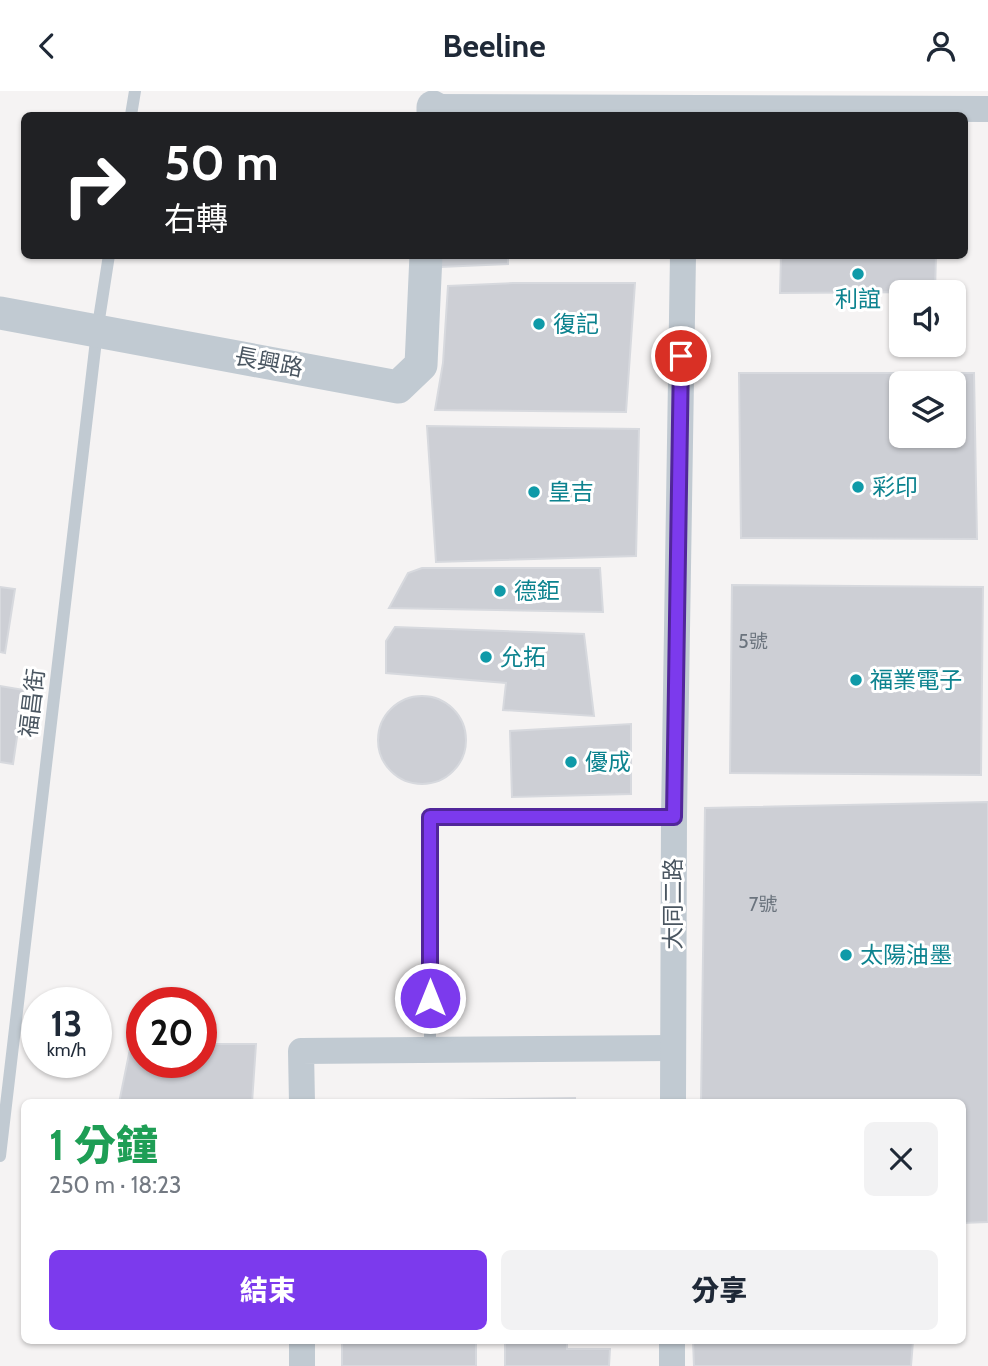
<!DOCTYPE html>
<html lang="zh-TW">
<head>
<meta charset="utf-8">
<style>
  body { margin:0; font-family:Cabin,"Noto Sans TC",sans-serif; background:#f2f2f3; color:#1f2937; height:100vh; display:flex; flex-direction:column; font-size:26px; white-space:nowrap }
  * { box-sizing:border-box; margin:0 }
  p { font-size:23px; color:#747a83 }
  .icon { flex:none; width:38px; height:38px; fill:none; stroke:currentColor; stroke-width:2; stroke-linecap:round; stroke-linejoin:round }
  .map { position:relative; flex:1; overflow:hidden }
  .details { position:absolute; left:21px; top:1008px; width:945px; height:245px; display:flex; flex-direction:column; background:#fff; border-radius:10px; box-shadow:0 2px 5px #0004 }
  .details>* { flex:none }
  .banner { position:absolute; left:21px; top:21px; width:947px; height:147px; border-radius:10px; box-shadow:0 2px 5px #0004; background:#202124; color:#fff; overflow:hidden }
  .fabs { position:absolute; left:889px; top:189px; display:grid; gap:14px }
  .fabs a { display:grid; place-items:center; width:77px; height:77px; border-radius:10px; background:#fff; box-shadow:0 2px 5px #0004; font-size:35px }
  .speed { position:absolute; left:21px; top:896px; display:flex; gap:14px; font-size:35px; font-weight:700; text-align:center }
  .speed>* { display:grid; place-content:center; width:91px; height:91px; border-radius:50%; background:#fff; box-shadow:0 2px 5px #0004; line-height:1 }
  .speed small { font-size:18px; font-weight:400 }
  .speed .limit { border:10px solid #d22; background:#fff; color:#111 }
  .pin { position:absolute; display:grid; place-items:center; width:60px; height:60px; color:#fff; margin:-30px; border:4px solid #fff; border-radius:50%; box-shadow:0 2px 7px #0007 }
  .me { position:absolute; width:77px; margin:-38px; rotate:0deg; stroke-linejoin:round; filter:drop-shadow(0 0 5px #0008) }
  .turn { display:flex; align-items:center; gap:24px; height:147px; padding:0 28px; font-size:32px }
  .turn .icon { width:91px; height:91px; stroke-width:2.5 }
  .turn b { display:block; font-size:49px; line-height:60px }
  .round { display:grid; place-items:center; flex:none; width:74px; height:74px; border-radius:10px; background:#f2f2f3 }
  .head { display:flex; align-items:center; justify-content:space-between; height:119px; padding:0 28px }
  h1 { font-size:42px; font-weight:800; line-height:52px; color:#1e9e55 }
  .button { display:flex; gap:14px; margin-top:auto; padding:14px 28px }
  .button a { flex:1; height:80px; border-radius:10px; background:#7c3aed; color:#fff; font-size:28px; font-weight:800; line-height:80px; text-align:center }
  .button a+a { background:#f2f2f3; color:#1f2937 }
  header { display:flex; justify-content:space-between; align-items:center; height:91px; padding:0 28px; background:#fff; font-size:32px; font-weight:800 }
  .map>svg:first-child { display:block }
  .building { fill:#cdcfd5; stroke:#d7d9de; stroke-width:2; fill-rule:evenodd }
  .lines { fill:none; stroke-linecap:round; stroke-linejoin:round }
  .service { stroke:#c1cad2; stroke-width:12 }
  .minor { stroke:#c1cad2; stroke-width:26 }
  .tertiary { stroke:#c1cad2; stroke-width:33 }
  .route-casing { stroke:#51269a; stroke-width:18 }
  .route { stroke:#7c3aed; stroke-width:12 }
  .culture-dot { fill:#0f9aa8; stroke:#fff; stroke-width:2.5 }
  .labels { text-anchor:middle; dominant-baseline:central; stroke-width:6; stroke-linejoin:round; paint-order:stroke }
  .number-label { font-size:19px; fill:#6b747e }
  .culture-label { font-size:23px; fill:#0d838f; stroke:#fff; text-anchor:start }
  .street-label { font-size:23px; fill:#4a5661; stroke:#fff }
</style>
</head>
<body>
<header><svg class="icon" aria-label="back" viewBox="0 0 24 24"><path d="M15 5l-7 7 7 7"/></svg>Beeline<svg class="icon" aria-label="person" viewBox="0 0 24 24"><circle cx="12" cy="8" r="4"/><path d="M4 21q1-7 8-7t8 7"/></svg></header>
<div class="map">
<svg width="988" height="1275" viewBox="0 0 988 1275">
  <rect width="100%" height="100%" fill="#f5f3f3"/>
  <g class="building">
    <path d="M441,164H508V173L441,176Z"/>
    <path d="M781,164H936L935,201L780,202Z"/>
    <path d="M513,192H635L626,321L435,319L443,272L448,195Z"/>
    <path d="M739,282H974L977,448L741,447ZM901,292H954V345H901Z"/>
    <path d="M427,335L639,338L636,465L436,471Z"/>
    <path d="M422,477H600L603,521L389,517L408,482Z"/>
    <path d="M732,494L983,496L981,684L730,682Z"/>
    <path d="M0,496L15,498L5,562L0,561Z"/>
    <path d="M395,536L584,543L594,625L503,619L506,592L386,582V550Z"/>
    <path d="M0,595L24,599L13,673L0,671Z"/>
    <circle cx="422" cy="649" r="44"/>
    <path d="M631,633V703L512,706L510,640Z"/>
    <path d="M988,711V1131L962,1132V1012H701L705,717Z"/>
    <path d="M131,953H142V971H201V953H256L252,1012H119Z"/>
    <path d="M575,1007V1012H396V1010Z"/>
    <rect x="342" y="1250" width="134" height="25"/>
    <path d="M505,1250H567V1258H610L609,1275H505Z"/>
    <path d="M693,1250H913L911,1275H694Z"/>
  </g>
  <g class="lines">
    <g class="service">
      <path d="M131,24L135,0"/>
      <path d="M430,959V726H674"/>
      <path d="M0,1065L97,241L109,164"/>
    </g>
    <g class="minor">
      <path d="M433,16L988,18"/>
      <path d="M302,1012L301,960L673,957"/>
      <path d="M673,1012L674,726L683,164"/>
      <path d="M302,1250V1275"/>
      <path d="M672,1275V1250"/>
    </g>
    <g class="tertiary">
      <path d="M433,24V16"/>
      <path d="M0,222L398,296L421,274L426,164"/>
    </g>
  </g>
  <g class="lines">
    <defs>
      <path id="route" d="M430,907V726H674L681,265"/>
    </defs>
    <use href="#route" class="route-casing"/>
    <use href="#route" class="route"/>
  </g>
  <g class="culture-dot">
    <circle cx="858" cy="183" r="7"/>
    <circle cx="539" cy="233" r="7"/>
    <circle cx="858" cy="396" r="7"/>
    <circle cx="534" cy="401" r="7"/>
    <circle cx="500" cy="500" r="7"/>
    <circle cx="486" cy="566" r="7"/>
    <circle cx="856" cy="589" r="7"/>
    <circle cx="571" cy="671" r="7"/>
    <circle cx="846" cy="864" r="7"/>
  </g>
  <g class="labels">
    <g class="number-label">
      <text x="753" y="550">5號</text>
      <text x="763" y="813">7號</text>
    </g>
    <g class="culture-label">
      <text x="858" y="208" text-anchor="middle">利誼</text>
      <text x="553" y="233">復記</text>
      <text x="872" y="396">彩印</text>
      <text x="548" y="401">皇吉</text>
      <text x="514" y="500">德鉅</text>
      <text x="500" y="566">允拓</text>
      <text x="870" y="589">福業電子</text>
      <text x="585" y="671">優成</text>
      <text x="860" y="864">太陽油墨</text>
    </g>
    <g class="street-label">
      <text transform="translate(269 271) rotate(11)">長興路</text>
      <text transform="translate(32 612) rotate(-83)">福昌街</text>
      <text transform="translate(673 813) rotate(-90)">大同二路</text>
    </g>
  </g>
</svg>
<div class="fabs">
<a><svg class="icon" aria-label="sound" viewBox="0 0 24 24"><path d="M4 9h4l5-4v14l-5-4H4zM17 9q2 3 0 6"/></svg></a>
<a><svg class="icon" aria-label="layers" viewBox="0 0 24 24"><path d="M12 4l9 5-9 5-9-5zM3 14l9 5 9-5"/></svg></a>
</div>
<div class="speed"><div>13<small>km/h</small></div><div class="limit">20</div></div>
<div class="pin" style="left:681px;top:265px;background:#d93025"><svg class="icon" aria-label="arrive" viewBox="0 0 24 24"><path d="M6 21V4h12l-3 4 3 4H6"/></svg></div>
<svg class="me" style="left:430px;top:907px" viewBox="-20 -20 40 40"><circle r="17" fill="#7c3aed" stroke="#fff" stroke-width="3"/><path d="M0-11L8 9 0 5-8 9z" fill="#fff"/></svg>
<div class="banner">
<div class="turn"><svg class="icon" aria-label="right" viewBox="0 0 24 24"><path d="M7 20v-9h11M14 6l5 5-5 5"/></svg><div><b>50 m</b>右轉</div></div>
</div>
<section class="details">
<div class="head"><div><h1>1 分鐘</h1><p>250 m · 18:23</p></div><a class="round"><svg class="icon" aria-label="close" viewBox="0 0 24 24"><path d="M6 6l12 12M18 6L6 18"/></svg></a></div>
<div class="button"><a>結束</a><a>分享</a></div>
</section>
</div>
</body>
</html>
